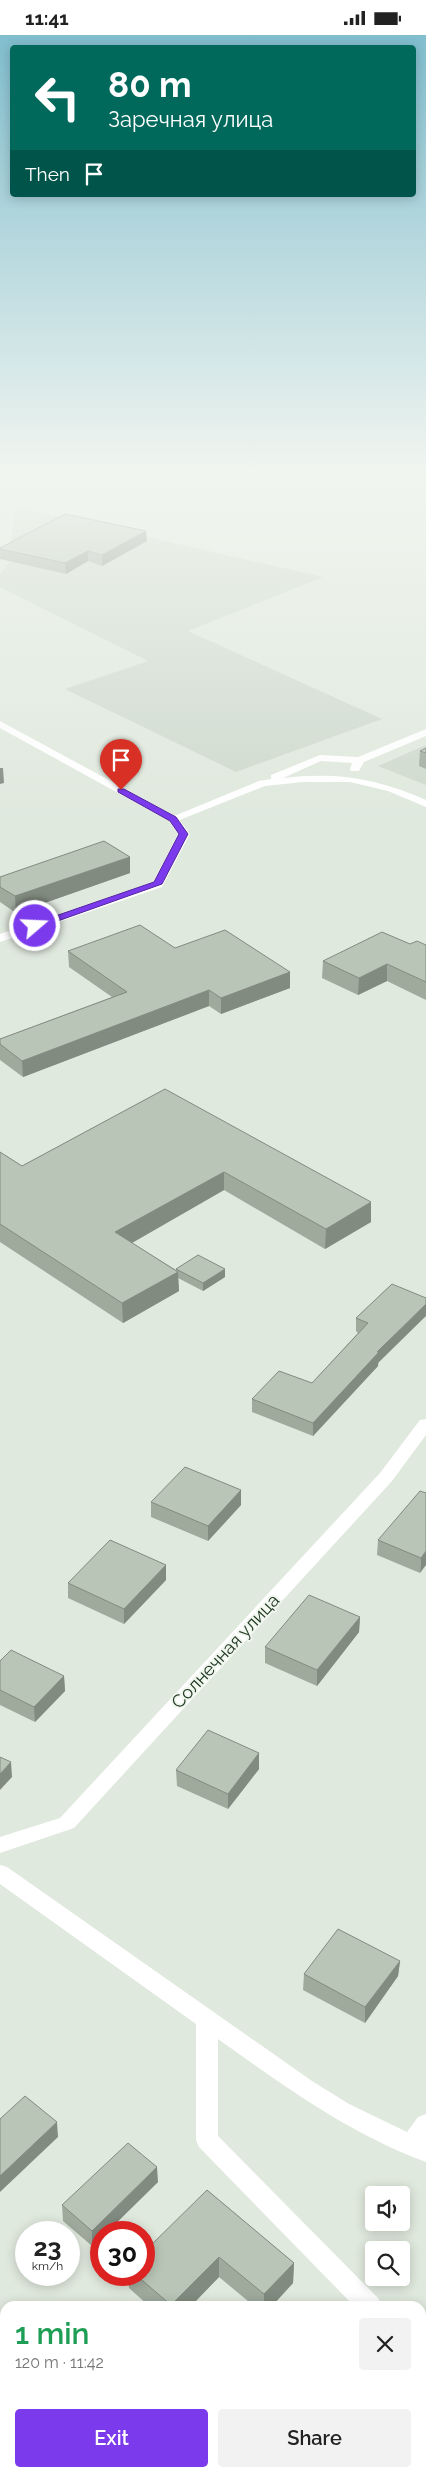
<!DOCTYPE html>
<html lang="en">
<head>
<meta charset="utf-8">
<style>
  body { margin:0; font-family:Raleway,sans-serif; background:#f2f2f2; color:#222; height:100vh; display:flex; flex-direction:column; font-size:19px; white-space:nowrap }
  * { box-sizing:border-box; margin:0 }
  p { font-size:16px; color:#767676 }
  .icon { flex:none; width:28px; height:28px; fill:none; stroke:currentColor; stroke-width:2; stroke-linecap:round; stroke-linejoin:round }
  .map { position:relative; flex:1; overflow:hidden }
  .side { position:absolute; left:0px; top:2266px; width:426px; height:176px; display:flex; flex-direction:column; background:#fff; border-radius:15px 15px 0 0; box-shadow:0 2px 12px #0003 }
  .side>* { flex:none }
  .hud { position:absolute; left:10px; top:10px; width:406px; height:152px; border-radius:5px; box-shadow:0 2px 12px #0003; background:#00695c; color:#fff; overflow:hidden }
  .tools { position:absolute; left:365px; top:2151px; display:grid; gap:10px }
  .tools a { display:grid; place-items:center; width:45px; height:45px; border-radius:5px; background:#fff; box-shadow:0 2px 12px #0003; font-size:25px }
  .speed { position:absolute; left:15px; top:2186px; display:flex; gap:10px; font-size:25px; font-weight:700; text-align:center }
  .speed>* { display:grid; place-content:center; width:65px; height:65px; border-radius:50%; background:#fff; box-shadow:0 2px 12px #0003; line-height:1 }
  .speed small { font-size:12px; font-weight:400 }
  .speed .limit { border:8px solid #d22; background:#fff; color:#111 }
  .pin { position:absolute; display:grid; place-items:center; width:42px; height:42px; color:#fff; margin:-51px -21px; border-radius:50% 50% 50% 0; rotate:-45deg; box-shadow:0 0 5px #0007 }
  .pin .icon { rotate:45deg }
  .me { position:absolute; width:55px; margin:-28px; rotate:71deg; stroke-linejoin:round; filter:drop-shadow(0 0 4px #0008) }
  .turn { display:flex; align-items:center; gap:18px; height:105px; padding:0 15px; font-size:22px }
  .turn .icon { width:65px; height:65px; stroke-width:2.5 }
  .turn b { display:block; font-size:35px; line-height:42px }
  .then { display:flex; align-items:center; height:48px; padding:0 15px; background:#0003; gap:10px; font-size:19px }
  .round { display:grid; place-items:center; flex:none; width:52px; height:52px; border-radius:5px; background:#f2f2f2 }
  .head { display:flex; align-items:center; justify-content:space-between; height:85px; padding:0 15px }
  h1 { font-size:30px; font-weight:600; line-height:38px; color:#1e9e55 }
  .primary-button { display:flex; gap:10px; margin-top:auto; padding:10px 15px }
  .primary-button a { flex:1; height:58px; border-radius:5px; background:#7c3aed; color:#fff; font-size:20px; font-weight:600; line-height:58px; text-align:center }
  .primary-button a+a { background:#f2f2f2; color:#222 }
  .status { display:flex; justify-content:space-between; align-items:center; height:35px; padding:0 25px; background:#fff; direction:ltr }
  .status svg { height:14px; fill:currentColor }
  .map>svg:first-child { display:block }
  .built { fill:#ced9cc }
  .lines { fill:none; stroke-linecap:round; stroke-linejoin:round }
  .lane { fill:#fff; fill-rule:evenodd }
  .street { fill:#fff; fill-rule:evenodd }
  .wall { fill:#9faa9d }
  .shaded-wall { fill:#828b80 }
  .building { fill:#b9c6b7; stroke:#828b80 }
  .route { fill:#7c3aed; stroke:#51269a }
  .labels { text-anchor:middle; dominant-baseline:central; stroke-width:4; stroke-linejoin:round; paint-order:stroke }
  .near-street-label { font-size:18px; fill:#203821; stroke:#f0f6ee }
</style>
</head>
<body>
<div class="status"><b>11:41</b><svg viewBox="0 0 49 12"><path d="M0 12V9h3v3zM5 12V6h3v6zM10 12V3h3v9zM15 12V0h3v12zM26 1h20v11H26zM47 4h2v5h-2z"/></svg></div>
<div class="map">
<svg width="426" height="2442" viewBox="0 0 426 2442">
  <rect width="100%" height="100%" fill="#e0e9de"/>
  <g class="built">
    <path d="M15,472L323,542L188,596L382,684L236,737L65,654L148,626L0,552V539L9,527Z"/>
    <path d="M426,710V750L378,731Z"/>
  </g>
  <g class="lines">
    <path class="lane" d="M426,694V701L364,727L359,736H351L350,734L352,728L321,726L283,743C338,737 375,743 426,765V772L388,756L350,747H303L265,751L177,786L173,787L167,784L259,746L271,744V740L320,720L358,722Z"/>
    <g class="street">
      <path d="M0,686L177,782L190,799L162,852L0,907V899L153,847L178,799L169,786L0,693Z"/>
      <path d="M426,1384V1400L392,1446L74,1793L0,1818V1802L60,1783L380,1438L420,1385Z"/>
      <path d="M0,1830L7,1832L312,2046L349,2069L407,2097L418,2082L426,2079V2127C349,2099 284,2051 218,2004V2101L378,2263L382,2271H354L199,2112L196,2105V1989L0,1849Z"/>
      <path d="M421,2311L426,2313V2340L421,2338Z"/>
    </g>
  </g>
  <g class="wall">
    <path d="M147,506L102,531L88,526L66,539L0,524V513Z"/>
    <path d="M426,713V734L419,731L420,716Z"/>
    <path d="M130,822V838L16,878L0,867V842Z"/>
    <path d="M410,909L426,910V965L387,946L358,960L322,943L323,926Z"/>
    <path d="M175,913L290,937V953L221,979L209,971L23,1042L0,1025V1004L112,962L69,932L68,916Z"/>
    <path d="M165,1054L371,1187L325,1214L224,1155L132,1208L176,1235V1234L225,1242L203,1256L178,1243L179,1256L123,1288L0,1207V1117L22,1131Z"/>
    <path d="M392,1249L378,1331L313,1401L252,1377V1364L312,1348L358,1298L356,1296V1283Z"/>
    <path d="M241,1455V1470L208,1506L151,1482V1467Z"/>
    <path d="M426,1458L420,1538L377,1520L378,1505Z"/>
    <path d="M166,1530V1545L124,1589L68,1563V1548Z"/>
    <path d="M360,1582L359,1597L317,1651L265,1628V1612Z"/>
    <path d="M0,1626L64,1641L65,1656L35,1687L0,1670Z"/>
    <path d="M259,1718V1734L228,1774L177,1751L176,1735Z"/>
    <path d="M400,1926L398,1941L365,1988L303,1955L304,1939Z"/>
    <path d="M158,2147L106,2198H101V2202L92,2211L63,2186L62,2170Z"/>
    <path d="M207,2155L294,2228L293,2248L272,2271H254L219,2242L191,2271H149L129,2253L128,2240H144Z"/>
    <path d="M421,2364L426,2369V2442H412L406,2438H421Z"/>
  </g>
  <g class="shaded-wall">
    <path d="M146,496L147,506L102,531V520Z"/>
    <path d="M88,516V526L66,539L65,528Z"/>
    <path d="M0,733H3L4,748L0,749Z"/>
    <path d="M130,822V838L16,878L15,861Z"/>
    <path d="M387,929V946L358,960L359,943Z"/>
    <path d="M290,937V953L221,979V963Z"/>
    <path d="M209,955V971L23,1042L22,1026Z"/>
    <path d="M224,1137V1155L116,1217L115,1197Z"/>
    <path d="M371,1167V1187L325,1214L326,1194Z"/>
    <path d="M225,1234V1242L203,1256V1248Z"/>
    <path d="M178,1237L179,1256L123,1288L122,1268Z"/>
    <path d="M426,1269V1281L378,1328V1331L313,1401V1388L377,1317Z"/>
    <path d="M241,1455V1470L208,1506V1491Z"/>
    <path d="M426,1516V1530L420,1538L421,1523Z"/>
    <path d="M166,1530V1545L124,1589V1574Z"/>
    <path d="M360,1582L359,1597L317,1651V1635Z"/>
    <path d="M64,1641L65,1656L35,1687L34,1672Z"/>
    <path d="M259,1718V1734L228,1774V1759Z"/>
    <path d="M11,1727L12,1742L0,1755V1739Z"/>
    <path d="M400,1926L398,1941L365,1988V1972Z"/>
    <path d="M57,2087L58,2102L0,2157V2141Z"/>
    <path d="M157,2132L158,2147L106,2198H101V2202L92,2211V2196Z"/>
    <path d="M219,2222V2242L191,2271H171V2270Z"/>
    <path d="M294,2228L293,2248L272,2271H264V2259Z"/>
  </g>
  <g class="building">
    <path d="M65,479L146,496L102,520L88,516L65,528L0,514V513Z"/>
    <path d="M426,713V718L420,716Z"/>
    <path d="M104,806L130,822L15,861L0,852V842Z"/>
    <path d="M140,890L175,913L225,895L290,937L221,963L209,955L22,1026L0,1009V1004L127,957L68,916Z"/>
    <path d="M382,897L410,909L417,906L426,910V947L387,929L359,943L323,926Z"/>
    <path d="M165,1054L371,1167L326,1194L224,1137L115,1197L178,1237L122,1268L0,1189V1117L22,1131Z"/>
    <path d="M198,1220L225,1234L203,1248L176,1234Z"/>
    <path d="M392,1249L426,1263V1269L377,1317H379L313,1388L252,1364L279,1336L312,1348L368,1288L356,1283Z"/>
    <path d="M185,1432L241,1455L208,1491L151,1467Z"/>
    <path d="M420,1456L426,1458V1516L421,1523L378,1505Z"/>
    <path d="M110,1505L166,1530L124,1574L68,1548Z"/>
    <path d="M309,1560L360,1582L317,1635L265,1612Z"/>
    <path d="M11,1615L64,1641L34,1672L0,1655V1626Z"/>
    <path d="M208,1695L259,1718L228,1759L176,1735Z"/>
    <path d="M0,1722L11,1727L0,1739Z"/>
    <path d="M338,1894L400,1926L365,1972L304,1939Z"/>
    <path d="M25,2061L57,2087L0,2141V2084Z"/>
    <path d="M128,2108L157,2132L92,2196L62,2170Z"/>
    <path d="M207,2155L294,2228L264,2259L219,2222L171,2270L136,2240H144V2217Z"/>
    <path d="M421,2364L426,2369V2438L421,2434Z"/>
    <path d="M0,2394L5,2399V2438H42L45,2440L43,2442H0Z"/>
  </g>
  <linearGradient id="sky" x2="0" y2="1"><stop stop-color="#81bece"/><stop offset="0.56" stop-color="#f1f5f0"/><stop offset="1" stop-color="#f1f5f0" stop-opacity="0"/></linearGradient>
  <rect width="426" height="781" fill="url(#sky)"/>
  <path class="route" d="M118,754H124L176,782L188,799L162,849L38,893H32V889L154,847L179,799L170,786L118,757Z"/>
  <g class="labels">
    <g class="near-street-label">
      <text transform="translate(225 1616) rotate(-47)">Солнечная улица</text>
    </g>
  </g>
</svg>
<div class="tools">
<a><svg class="icon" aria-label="sound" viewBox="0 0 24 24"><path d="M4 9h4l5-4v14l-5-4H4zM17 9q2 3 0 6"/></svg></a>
<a><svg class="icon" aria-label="search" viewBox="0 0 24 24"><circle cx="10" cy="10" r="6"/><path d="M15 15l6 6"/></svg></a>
</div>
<div class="speed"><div>23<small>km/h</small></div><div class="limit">30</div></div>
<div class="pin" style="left:121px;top:755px;background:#d93025"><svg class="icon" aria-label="arrive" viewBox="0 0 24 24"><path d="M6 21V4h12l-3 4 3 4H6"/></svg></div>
<svg class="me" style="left:35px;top:891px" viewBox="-20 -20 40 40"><circle r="17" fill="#7c3aed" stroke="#fff" stroke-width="3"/><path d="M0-11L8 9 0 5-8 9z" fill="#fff"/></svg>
<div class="hud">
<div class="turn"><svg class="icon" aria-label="left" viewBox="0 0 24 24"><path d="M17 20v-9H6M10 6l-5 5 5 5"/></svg><div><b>80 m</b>Заречная улица</div></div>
<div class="then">Then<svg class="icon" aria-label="arrive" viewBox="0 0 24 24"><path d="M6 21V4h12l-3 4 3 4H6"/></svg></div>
</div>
<section class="side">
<div class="head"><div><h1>1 min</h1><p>120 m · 11:42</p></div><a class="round"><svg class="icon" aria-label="close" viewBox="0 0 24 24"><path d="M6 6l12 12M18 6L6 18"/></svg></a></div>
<div class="primary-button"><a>Exit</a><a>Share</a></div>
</section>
</div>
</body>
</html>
